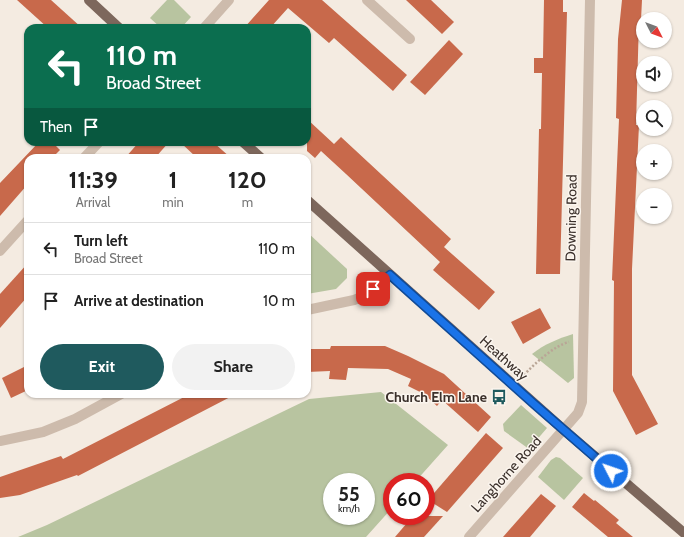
<!DOCTYPE html>
<html lang="en">
<head>
<meta charset="utf-8">
<style>
  body { margin:0; font-family:Cabin,sans-serif; background:#f2f2f2; color:#222; height:100vh; display:flex; flex-direction:column; font-size:15px; white-space:nowrap }
  * { box-sizing:border-box; margin:0 }
  p { font-size:13px; color:#767676 }
  .icon { flex:none; width:22px; height:22px; fill:none; stroke:currentColor; stroke-width:2; stroke-linecap:round; stroke-linejoin:round }
  .map { position:relative; flex:1; overflow:hidden }
  .details { position:absolute; left:24px; top:154px; width:287px; height:244px; display:flex; flex-direction:column; background:#fff; border-radius:12px; box-shadow:0 1px 3px #0004 }
  .details>* { flex:none }
  .hud { position:absolute; left:24px; top:24px; width:287px; height:122px; border-radius:12px; box-shadow:0 1px 3px #0004; background:#0b6e4f; color:#fff; overflow:hidden }
  .needle { width:26px; rotate:132deg }
  .buttons { position:absolute; left:636px; top:12px; display:grid; gap:8px }
  .buttons a { display:grid; place-items:center; width:36px; height:36px; border-radius:50%; background:#fff; box-shadow:0 1px 3px #0004; font-size:20px }
  .speed { position:absolute; left:323px; top:473px; display:flex; gap:8px; font-size:20px; font-weight:700; text-align:center }
  .speed>* { display:grid; place-content:center; width:52px; height:52px; border-radius:50%; background:#fff; box-shadow:0 1px 3px #0004; line-height:1 }
  .speed small { font-size:10px; font-weight:400 }
  .speed .limit { border:6px solid #d22; background:#fff; color:#111 }
  .pin { position:absolute; display:grid; place-items:center; width:34px; height:34px; color:#fff; margin:-17px; border-radius:8px; box-shadow:0 2px 6px #0006 }
  .me { position:absolute; width:44px; margin:-22px; rotate:311deg; stroke-linejoin:round; filter:drop-shadow(0 0 3px #0008) }
  .turn { display:flex; align-items:center; gap:14px; height:84px; padding:0 16px; font-size:18px }
  .turn .icon { width:52px; height:52px; stroke-width:2.5 }
  .turn b { display:block; font-size:28px; line-height:34px }
  .then { display:flex; align-items:center; height:38px; padding:0 16px; background:#0003; gap:8px; font-size:15px }
  .eta { display:flex; justify-content:space-evenly; align-items:center; height:68px; text-align:center }
  .eta b { font-size:24px; font-weight:800; line-height:28px }
  .primary-button { display:flex; gap:8px; margin-top:auto; padding:8px 16px }
  .primary-button a { flex:1; height:46px; border-radius:24px; background:#1f5a5e; color:#fff; font-size:16px; font-weight:800; line-height:46px; text-align:center }
  .primary-button a+a { background:#f2f2f2; color:#222 }
  ul { padding:0; list-style:none }
  li { display:flex; align-items:center; gap:12px; height:52px; padding:0 16px; border-top:1px solid #e0e0e0 }
  li div { flex:1 }
  li b { display:block; font-size:15px }
  li em { font-style:normal }
  .map>svg:first-child { display:block }
  .green { fill:#b8c4a0; fill-rule:evenodd }
  .building { fill:#c8694b }
  .lines { fill:none; stroke-linecap:round; stroke-linejoin:round }
  .path { stroke:#b9a596; stroke-width:2.5; stroke-dasharray:2 2; stroke-linecap:butt }
  .minor { stroke:#cdbbac; stroke-width:10 }
  .primary { stroke:#7d675c; stroke-width:10 }
  .route-casing { stroke:#114b97; stroke-width:10 }
  .route { stroke:#1a73e8; stroke-width:7 }
  .labels { text-anchor:middle; dominant-baseline:central; stroke-width:3; stroke-linejoin:round; paint-order:stroke }
  .street-label { font-size:14px; fill:#3b302b; stroke:#fbf5ee }
  .poi-label { font-size:14px; font-weight:bold; fill:#3b302b; stroke:#fbf5ee; text-anchor:end }
</style>
</head>
<body>
<div class="map">
<svg width="684" height="537" viewBox="0 0 684 537">
  <rect width="100%" height="100%" fill="#f4ebe1"/>
  <g class="green">
    <path d="M167,0H174L191,17L181,28H161L150,18Z"/>
    <path d="M307,232L347,269V278L336,289L307,294Z"/>
    <path d="M573,334L574,378L568,383L532,354C545,344 557,339 573,334Z"/>
    <path d="M381,392L448,445L415,482H392V508L366,537H18L47,525L309,399ZM332,482H366V516H332Z"/>
    <path d="M521,405L547,428L529,449L504,431L503,424Z"/>
    <path d="M556,457L560,458L583,478L564,500L538,477L551,460Z"/>
  </g>
  <g class="building">
    <path d="M17,0H51L82,28H48Z"/>
    <path d="M269,0H322L407,75L393,91L334,38L329,43L288,8L270,28H244Z"/>
    <path d="M406,0H431L454,22L442,34Z"/>
    <path d="M544,0H563V12H567L560,274H536L539,129H541L542,73H534V58H543Z"/>
    <path d="M622,0H642L641,20H639L636,125H639L632,269V375L658,424L636,435L613,391L614,281L612,280L619,119L616,118L618,39Z"/>
    <path d="M449,40L463,54L425,95L410,82Z"/>
    <path d="M307,119L334,144L341,137L451,239L444,247L495,292L479,310L433,270L440,262L346,174L321,151L315,158L307,151Z"/>
    <path d="M39,142H52L60,150L52,158H28V184L0,216V183Z"/>
    <path d="M139,142H169L155,158H125Z"/>
    <path d="M180,142H213L231,158H197Z"/>
    <path d="M28,263V296L0,328V294Z"/>
    <path d="M540,308L551,328L523,344L511,322Z"/>
    <path d="M331,346H385L408,356L444,374L491,417L478,432L442,400L437,406L424,394L408,386L411,379L388,369L348,368L346,380L329,379L330,371L307,372V349H330Z"/>
    <path d="M28,365V390L11,398L2,378Z"/>
    <path d="M190,394H236L78,476L77,475L20,495L0,498V477L61,456L63,459Z"/>
    <path d="M486,433L503,448L447,512L428,500Z"/>
    <path d="M584,493L594,501L595,500L619,520L616,523L633,537H608L572,507Z"/>
    <path d="M541,494L556,506L530,537H503Z"/>
    <path d="M413,516H443L424,537H395Z"/>
  </g>
  <g class="lines">
    <path class="path" d="M524,375C534,364 555,345 569,342"/>
    <g class="minor">
      <path d="M367,0L410,39"/>
      <path d="M204,28L229,0"/>
      <path d="M84,158L99,142"/>
      <path d="M0,251L28,220"/>
      <path d="M307,310L354,300L364,296L390,275"/>
      <path d="M0,441L43,432L75,419L121,394"/>
      <path d="M469,537L578,413L582,402L590,0"/>
    </g>
    <g class="primary">
      <path d="M89,0L119,28"/>
      <path d="M243,142L261,158"/>
      <path d="M307,200L564,430L684,533"/>
    </g>
  </g>
  <g class="lines">
    <defs>
      <path id="route" d="M373,289L390,275L534,404L611,471"/>
    </defs>
    <use href="#route" class="route-casing"/>
    <use href="#route" class="route"/>
  </g>
  <defs>
    <symbol id="bus-bare" viewBox="-9 -9 18 18"><path d="M-5-6H5V4H4V6H2V4H-2V6H-4V4H-5ZM-3.5-4V0h7V-4ZM-3.5 1.2v1.5H-2V1.2ZM2 1.2v1.5H3.5V1.2Z" fill="#1f5a5e" stroke="#fbf5ee" stroke-width="2.5" paint-order="stroke"/></symbol>
  </defs>
  <g fill-rule="evenodd">
    <use href="#bus-bare" x="488" y="386" width="22" height="22"/>
  </g>
  <g class="labels">
    <g class="street-label">
      <text transform="translate(571 218) rotate(-89)">Downing Road</text>
      <text transform="translate(504 358) rotate(42)">Heathway</text>
      <text transform="translate(506 474) rotate(-48)">Langhorne Road</text>
    </g>
    <g class="poi-label">
      <text x="487" y="397">Church Elm Lane</text>
    </g>
  </g>
</svg>
<div class="buttons">
<a><svg class="needle" viewBox="-14 -14 28 28"><path d="M0-13l5 13h-10z" fill="#e53935"/><path d="M0 13l5-13h-10z" fill="#767676"/></svg></a>
<a><svg class="icon" aria-label="sound" viewBox="0 0 24 24"><path d="M4 9h4l5-4v14l-5-4H4zM17 9q2 3 0 6"/></svg></a>
<a><svg class="icon" aria-label="search" viewBox="0 0 24 24"><circle cx="10" cy="10" r="6"/><path d="M15 15l6 6"/></svg></a>
<a>+</a>
<a>−</a>
</div>
<div class="speed"><div>55<small>km/h</small></div><div class="limit">60</div></div>
<div class="pin" style="left:373px;top:289px;background:#d93025"><svg class="icon" aria-label="arrive" viewBox="0 0 24 24"><path d="M6 21V4h12l-3 4 3 4H6"/></svg></div>
<svg class="me" style="left:611px;top:471px" viewBox="-20 -20 40 40"><circle r="17" fill="#1a73e8" stroke="#fff" stroke-width="3"/><path d="M0-11L8 9 0 5-8 9z" fill="#fff"/></svg>
<div class="hud">
<div class="turn"><svg class="icon" aria-label="left" viewBox="0 0 24 24"><path d="M17 20v-9H6M10 6l-5 5 5 5"/></svg><div><b>110 m</b>Broad Street</div></div>
<div class="then">Then<svg class="icon" aria-label="arrive" viewBox="0 0 24 24"><path d="M6 21V4h12l-3 4 3 4H6"/></svg></div>
</div>
<section class="details">
<div class="eta">
<div><b>11:39</b><p>Arrival</p></div>
<div><b>1</b><p>min</p></div>
<div><b>120</b><p>m</p></div>
</div>
<ul>
<li><svg class="icon" aria-label="left" viewBox="0 0 24 24"><path d="M17 20v-9H6M10 6l-5 5 5 5"/></svg><div><b>Turn left</b><p>Broad Street</p></div><em>110 m</em></li>
<li><svg class="icon" aria-label="arrive" viewBox="0 0 24 24"><path d="M6 21V4h12l-3 4 3 4H6"/></svg><div><b>Arrive at destination</b></div><em>10 m</em></li>
</ul>
<div class="primary-button"><a>Exit</a><a>Share</a></div>
</section>
</div>
</body>
</html>
